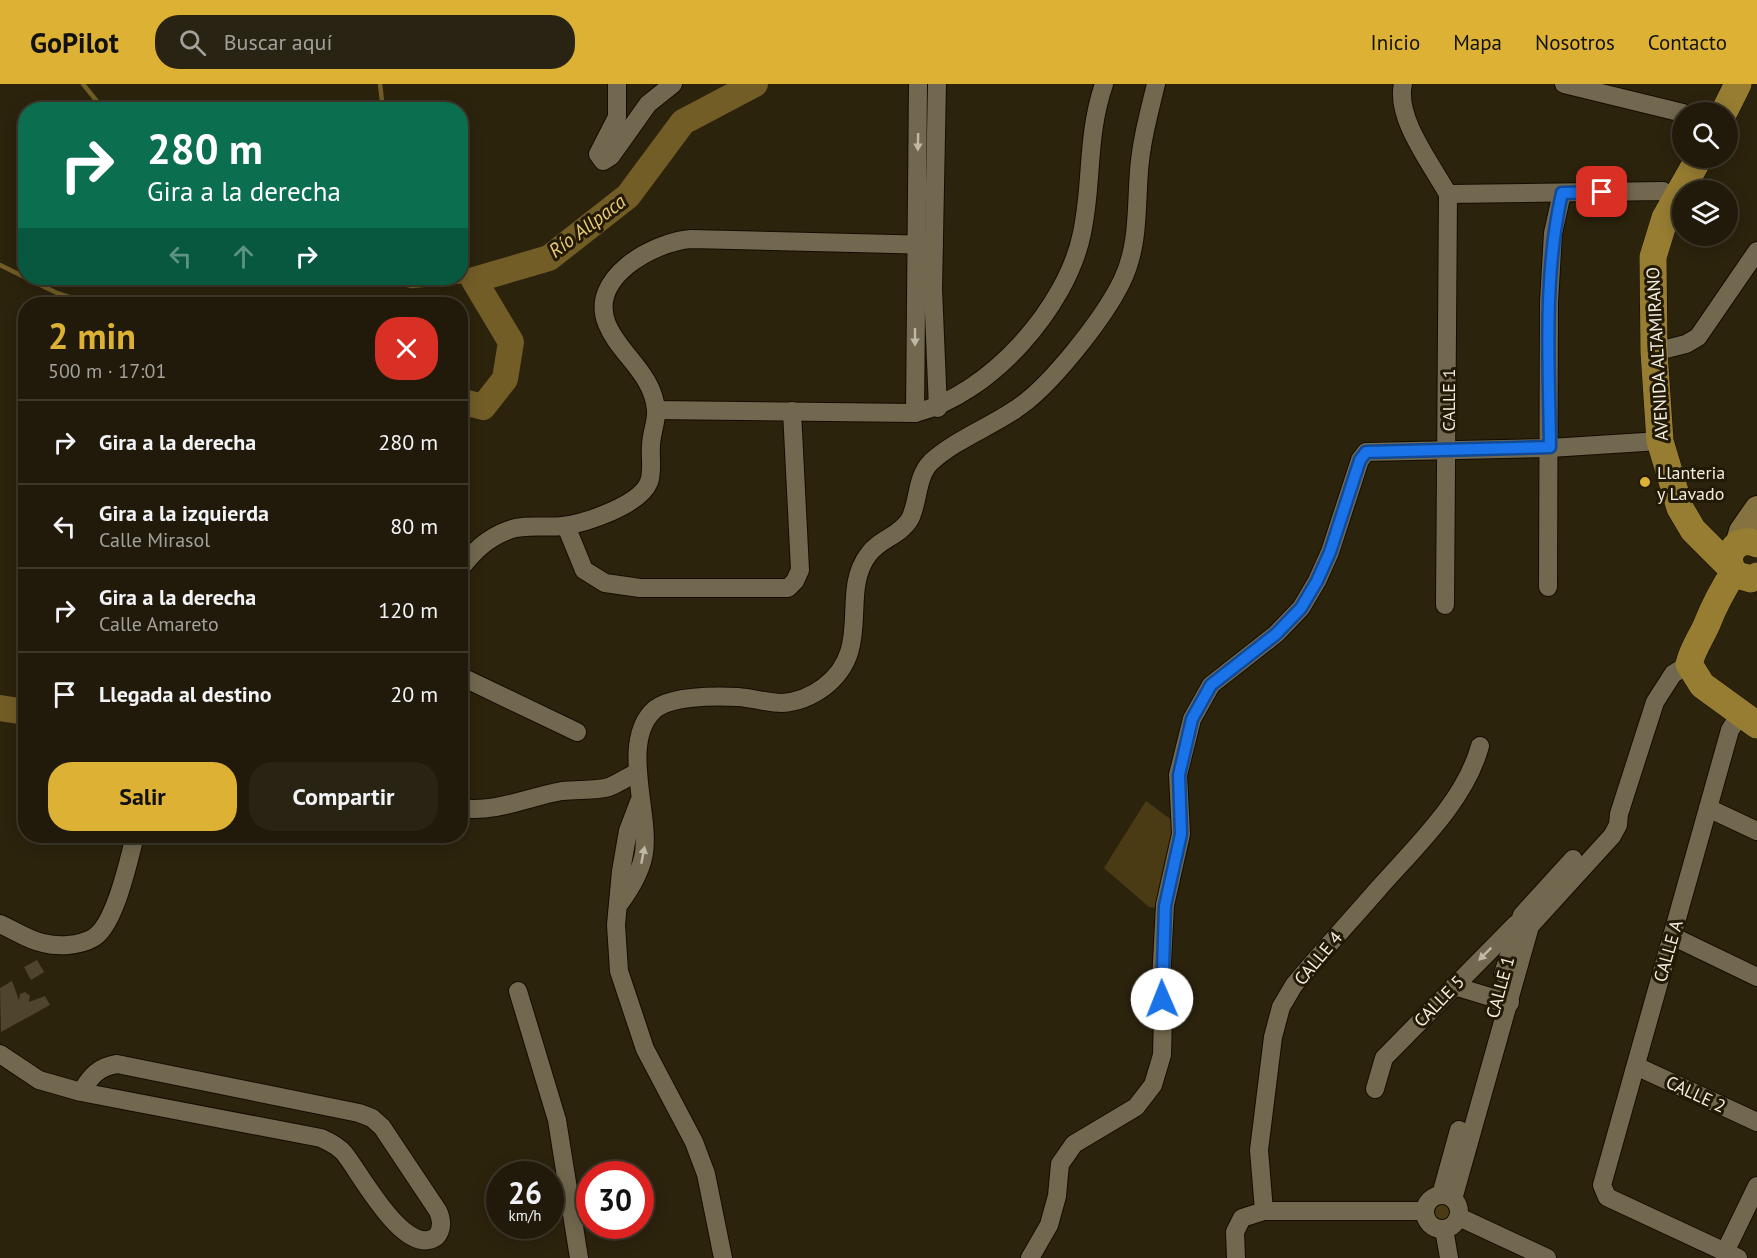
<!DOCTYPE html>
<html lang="es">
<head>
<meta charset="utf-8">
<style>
  body { margin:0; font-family:"PT Sans",sans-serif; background:#292313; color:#f1f3f6; height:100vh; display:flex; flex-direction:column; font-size:22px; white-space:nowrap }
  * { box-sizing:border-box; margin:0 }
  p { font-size:20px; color:#a2a19c }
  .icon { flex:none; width:33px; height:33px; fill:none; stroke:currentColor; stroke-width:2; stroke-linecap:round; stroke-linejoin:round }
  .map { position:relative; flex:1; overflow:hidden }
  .drawer { position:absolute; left:18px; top:213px; width:450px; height:546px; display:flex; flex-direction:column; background:#211a0a; border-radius:24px; box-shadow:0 3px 15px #0003,0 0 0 2px #3e382b }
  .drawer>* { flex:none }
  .guide { position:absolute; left:18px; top:18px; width:450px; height:183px; border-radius:24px; box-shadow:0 3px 15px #0003,0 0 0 2px #3e382b; background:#0b6e4f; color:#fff; overflow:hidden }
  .tools { position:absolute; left:1672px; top:18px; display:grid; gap:12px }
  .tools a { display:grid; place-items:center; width:66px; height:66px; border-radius:50%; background:#211a0a; box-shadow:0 3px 15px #0003,0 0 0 2px #3e382b; font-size:30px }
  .speed { position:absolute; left:486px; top:1077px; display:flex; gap:12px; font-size:30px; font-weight:700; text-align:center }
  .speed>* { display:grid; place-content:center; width:78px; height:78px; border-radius:50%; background:#211a0a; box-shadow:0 3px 15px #0003,0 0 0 2px #3e382b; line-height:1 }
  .speed small { font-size:15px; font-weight:400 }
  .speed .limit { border:9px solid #d22; background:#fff; color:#111 }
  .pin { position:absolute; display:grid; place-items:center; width:51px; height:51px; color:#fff; margin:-26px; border-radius:12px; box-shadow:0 3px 9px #0006 }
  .me { position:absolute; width:66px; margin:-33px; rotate:359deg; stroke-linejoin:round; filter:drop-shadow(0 0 4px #0008) }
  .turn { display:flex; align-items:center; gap:21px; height:126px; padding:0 30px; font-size:27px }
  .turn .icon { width:78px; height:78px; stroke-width:2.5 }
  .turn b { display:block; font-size:42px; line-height:51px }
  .lanes { display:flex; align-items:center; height:57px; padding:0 30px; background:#0003; justify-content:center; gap:30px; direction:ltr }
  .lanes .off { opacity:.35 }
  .round { display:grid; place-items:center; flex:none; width:63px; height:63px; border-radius:24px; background:#292313 }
  .headline { display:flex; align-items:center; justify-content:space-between; height:102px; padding:0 30px }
  h1 { font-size:36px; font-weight:700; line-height:45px; color:#ddb133 }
  .primary-button { display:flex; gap:12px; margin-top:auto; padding:12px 30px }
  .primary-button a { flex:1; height:69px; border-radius:24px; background:#ddb133; color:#111; font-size:24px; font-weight:700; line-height:69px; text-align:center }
  .primary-button a+a { background:#292313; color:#f1f3f6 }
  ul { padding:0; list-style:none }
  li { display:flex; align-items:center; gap:18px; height:84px; padding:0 30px; border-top:2px solid #3e382b }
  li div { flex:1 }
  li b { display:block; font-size:22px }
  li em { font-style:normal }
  header { display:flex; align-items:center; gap:36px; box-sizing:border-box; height:84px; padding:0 30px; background:#ddb133; color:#111 }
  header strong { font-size:28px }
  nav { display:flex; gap:33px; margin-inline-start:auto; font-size:21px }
  .search { width:420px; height:54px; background:#292313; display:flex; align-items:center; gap:15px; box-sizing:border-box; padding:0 21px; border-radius:24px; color:#a2a19c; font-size:22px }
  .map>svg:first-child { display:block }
  .green { fill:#4a3b14 }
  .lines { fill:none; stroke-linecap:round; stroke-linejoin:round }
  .stream { stroke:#725d27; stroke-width:4.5 }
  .river { stroke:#725d27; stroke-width:26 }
  .building { fill:#4f452e }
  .minor-casing { stroke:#140c00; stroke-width:20 }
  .tertiary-casing { stroke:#140c00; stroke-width:24 }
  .secondary-casing { stroke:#140c00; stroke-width:26 }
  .primary-casing { stroke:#140c00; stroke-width:28 }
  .minor { stroke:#72684f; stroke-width:18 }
  .tertiary { stroke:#72684f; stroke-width:22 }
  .secondary { stroke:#857241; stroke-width:24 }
  .primary { stroke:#977d32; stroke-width:27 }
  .oneway { fill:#bfb8a5 }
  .route-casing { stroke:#114b97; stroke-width:15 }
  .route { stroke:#1a73e8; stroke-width:10 }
  .poi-dot { fill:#ddb133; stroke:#221a04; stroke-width:2 }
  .labels { text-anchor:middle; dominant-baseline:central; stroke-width:6; stroke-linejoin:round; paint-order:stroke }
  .street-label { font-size:18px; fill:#f2eddf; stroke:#221a04 }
  .poi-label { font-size:18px; fill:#f2eddf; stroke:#221a04; text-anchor:start }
  .water-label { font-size:20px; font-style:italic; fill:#e8c876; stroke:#221a04 }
</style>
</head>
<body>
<header>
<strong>GoPilot</strong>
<div class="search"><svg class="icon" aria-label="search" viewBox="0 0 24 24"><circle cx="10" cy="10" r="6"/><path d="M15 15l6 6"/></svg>Buscar aquí</div>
<nav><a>Inicio</a><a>Mapa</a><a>Nosotros</a><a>Contacto</a></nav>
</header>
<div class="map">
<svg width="1757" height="1174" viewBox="0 0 1757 1174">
  <rect width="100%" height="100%" fill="#2c230d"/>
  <g class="green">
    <path d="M1146,717L1177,740L1163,788L1157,824L1149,823L1104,784Z"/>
    <circle cx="1443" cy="1128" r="10"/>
  </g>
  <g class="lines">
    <g class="stream">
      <path d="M83,0L104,26"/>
      <path d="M380,0L383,26"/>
      <path d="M460,180L474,196"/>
      <path d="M0,181L57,209L89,220"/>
      <path d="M377,194L412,202L474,196"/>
    </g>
    <g class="river">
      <path d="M460,317L483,323L505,295L511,258L474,196L549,174L628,112L683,38L755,0"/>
      <path d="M0,624L26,628"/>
    </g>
  </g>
  <g class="building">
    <path d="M37,876L44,888L31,896L24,883Z"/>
    <path d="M12,897L19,916L20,910L25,908L30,912L29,918L45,912L50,921L1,948L0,904Z"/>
  </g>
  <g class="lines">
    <defs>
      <g id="minor">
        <path d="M617,0V33L598,70L603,77L611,72L648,20L673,0"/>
        <path d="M937,0L933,205L938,324"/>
        <path d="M1403,0C1395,34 1432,81 1448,110"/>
        <path d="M1564,0L1683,29"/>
        <path d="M1448,110L1663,107L1675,113"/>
        <path d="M1654,268L1686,260L1698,253L1757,167"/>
        <path d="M656,326L915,329C989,311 1067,224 1082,149C1093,97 1086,53 1104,0"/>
        <path d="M915,329L918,0"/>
        <path d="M566,442L584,486L605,499L640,504H788L795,497L800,486L792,327"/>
        <path d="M460,485C474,467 487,454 509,446C524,440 546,444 563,442C586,439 640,421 649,398C653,388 650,373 651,362C651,350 657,337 656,326C653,289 619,270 607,240C588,194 653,158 691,155L934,161"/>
        <path d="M1548,503L1549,218L1553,149L1562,109"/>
        <path d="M1445,521L1448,110"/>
        <path d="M460,592L577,648"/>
        <path d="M639,718L628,747L621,787L616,841L619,887L645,965L694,1058L706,1090L723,1174"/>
        <path d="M460,724C496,729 528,713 562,707C578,705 595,707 609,703C619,699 629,692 638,688"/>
        <path d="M1708,724L1757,747"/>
        <path d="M620,819C631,804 641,788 644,769C650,729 621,661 652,628C667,611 716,612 738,613C753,614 768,619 782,619C797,618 812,612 824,603C874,565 839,510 868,471C879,455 900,452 910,435C919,417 916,393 931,378C955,356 990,343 1016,325C1050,303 1104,234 1122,197C1139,162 1136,125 1139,87C1141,58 1149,29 1156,0"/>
        <path d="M0,840C14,846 28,856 43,859C58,863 79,862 93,854C115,842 129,775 135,752"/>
        <path d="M1672,852L1757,893"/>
        <path d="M1503,890L1522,831L1573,775"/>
        <path d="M1454,902L1497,915"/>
        <path d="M518,907L557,1036L579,1174"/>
        <path d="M0,970L39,996L81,1008L321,1054C330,1058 338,1062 344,1069C360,1088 404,1174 436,1153C443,1145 442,1136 438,1127L382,1043L372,1034L359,1029L117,980C98,983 91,992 81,1008"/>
        <path d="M1636,982L1757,1038"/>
        <path d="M1375,1005L1384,974L1516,840"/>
        <path d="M1441,1111L1459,1046"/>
        <circle cx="1442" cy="1128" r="17"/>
        <path d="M1453,1115L1530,842L1612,752L1618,741L1619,730L1655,618L1673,590L1689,580"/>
        <path d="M1264,1127L1259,1066L1273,953L1281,923L1294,901C1322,868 1351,836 1379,804C1416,762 1465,717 1480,662"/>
        <path d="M1459,1133L1547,1174"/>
        <path d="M1444,1145L1449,1174"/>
        <path d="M1725,1168L1757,1102"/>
        <path d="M1030,1174L1049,1141L1057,1112L1060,1080L1074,1060L1136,1023L1153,1001L1162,971L1163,933L1161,897L1165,821L1181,750L1178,691L1192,635L1211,601L1276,550L1301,524L1317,497L1330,468L1360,376L1366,368L1550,364L1660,357"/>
        <path d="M1236,1174L1235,1148L1242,1134L1264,1127H1425"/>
        <path d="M1738,1174L1607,1113L1602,1101L1730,646L1741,629"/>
      </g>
      <path id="tertiary" d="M1497,915L1508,918"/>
      <path id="secondary" d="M1737,461L1741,447L1757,424"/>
      <g id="primary">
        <path d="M1724,28L1738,0"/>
        <path d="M1699,74L1665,134L1653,173L1654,268L1660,357L1680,424L1693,446L1730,483"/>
        <path d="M1757,460C1735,450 1720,476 1737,491L1751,495L1757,492"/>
        <path d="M1734,488C1723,505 1714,522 1707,540C1701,554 1693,564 1689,580L1702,601L1757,641"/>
      </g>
    </defs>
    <use href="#minor" class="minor-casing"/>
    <use href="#tertiary" class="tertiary-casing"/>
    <use href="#secondary" class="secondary-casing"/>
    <use href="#primary" class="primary-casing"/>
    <use href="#minor" class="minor"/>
    <use href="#tertiary" class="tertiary"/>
    <use href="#secondary" class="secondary"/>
    <use href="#primary" class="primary"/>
  </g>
  <defs><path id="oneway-solid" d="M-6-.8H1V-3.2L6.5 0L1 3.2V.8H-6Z" transform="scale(1.5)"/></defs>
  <g class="oneway">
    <use href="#oneway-solid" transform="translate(918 58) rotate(91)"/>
    <use href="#oneway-solid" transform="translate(915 253) rotate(90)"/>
    <use href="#oneway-solid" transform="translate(643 771) rotate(-79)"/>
    <use href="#oneway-solid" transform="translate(1485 870) rotate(135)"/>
  </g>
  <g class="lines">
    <defs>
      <path id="route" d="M1162,915L1165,822L1181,750L1179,691L1192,635L1211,601L1276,550L1301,524L1317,497L1330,468L1360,376L1366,368L1550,363C1549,278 1543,192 1562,109L1602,108"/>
    </defs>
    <use href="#route" class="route-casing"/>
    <use href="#route" class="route"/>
  </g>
  <circle class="poi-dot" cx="1645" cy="398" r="6"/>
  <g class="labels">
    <g class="street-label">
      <text transform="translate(1657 270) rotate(-93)">AVENIDA ALTAMIRANO</text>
      <text transform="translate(1448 316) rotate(-90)">CALLE 1</text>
      <text transform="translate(1668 867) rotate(-74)">CALLE A</text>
      <text transform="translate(1318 874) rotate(-50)">CALLE 4</text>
      <text transform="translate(1500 903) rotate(-75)">CALLE 1</text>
      <text transform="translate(1439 917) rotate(-46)">CALLE 5</text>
      <text transform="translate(1696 1010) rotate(25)">CALLE 2</text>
    </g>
    <g class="poi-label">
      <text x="1657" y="388">Llanteria<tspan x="1657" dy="21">y Lavado</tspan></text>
    </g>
    <g class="water-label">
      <text transform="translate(587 142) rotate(-37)">Río Allpaca</text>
    </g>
  </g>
</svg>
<div class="tools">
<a><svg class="icon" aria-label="search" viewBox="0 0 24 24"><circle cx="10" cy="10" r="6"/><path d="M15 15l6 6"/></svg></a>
<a><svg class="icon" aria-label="layers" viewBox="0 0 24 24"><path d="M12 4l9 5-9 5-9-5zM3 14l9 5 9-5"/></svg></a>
</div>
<div class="speed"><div>26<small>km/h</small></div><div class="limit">30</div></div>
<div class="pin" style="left:1602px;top:108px;background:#d93025"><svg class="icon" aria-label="arrive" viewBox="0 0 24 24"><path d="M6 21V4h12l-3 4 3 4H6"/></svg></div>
<svg class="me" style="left:1162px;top:915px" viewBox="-20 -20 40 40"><circle r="19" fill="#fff"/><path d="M0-13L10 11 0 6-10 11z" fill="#1a73e8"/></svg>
<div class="guide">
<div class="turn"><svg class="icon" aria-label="right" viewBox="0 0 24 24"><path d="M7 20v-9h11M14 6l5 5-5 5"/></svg><div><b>280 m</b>Gira a la derecha</div></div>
<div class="lanes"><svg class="icon off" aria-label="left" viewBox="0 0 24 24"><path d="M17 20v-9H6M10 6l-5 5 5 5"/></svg><svg class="icon off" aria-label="ahead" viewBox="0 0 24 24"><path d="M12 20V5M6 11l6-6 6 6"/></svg><svg class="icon" aria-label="right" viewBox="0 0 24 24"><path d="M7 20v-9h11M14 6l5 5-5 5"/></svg></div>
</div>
<section class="drawer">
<div class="headline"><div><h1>2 min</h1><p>500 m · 17:01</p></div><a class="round" style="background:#d93025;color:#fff"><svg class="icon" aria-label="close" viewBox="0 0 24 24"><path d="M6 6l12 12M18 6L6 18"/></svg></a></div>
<ul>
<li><svg class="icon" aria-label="right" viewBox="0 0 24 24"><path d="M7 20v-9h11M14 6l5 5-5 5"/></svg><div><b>Gira a la derecha</b></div><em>280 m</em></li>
<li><svg class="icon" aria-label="left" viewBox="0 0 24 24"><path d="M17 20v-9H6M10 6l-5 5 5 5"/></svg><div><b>Gira a la izquierda</b><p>Calle Mirasol</p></div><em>80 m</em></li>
<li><svg class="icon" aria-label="right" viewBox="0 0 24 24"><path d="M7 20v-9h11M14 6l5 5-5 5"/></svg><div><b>Gira a la derecha</b><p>Calle Amareto</p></div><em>120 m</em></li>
<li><svg class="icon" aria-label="arrive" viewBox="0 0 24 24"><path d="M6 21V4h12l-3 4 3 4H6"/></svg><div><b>Llegada al destino</b></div><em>20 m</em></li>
</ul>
<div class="primary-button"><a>Salir</a><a>Compartir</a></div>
</section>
</div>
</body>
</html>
